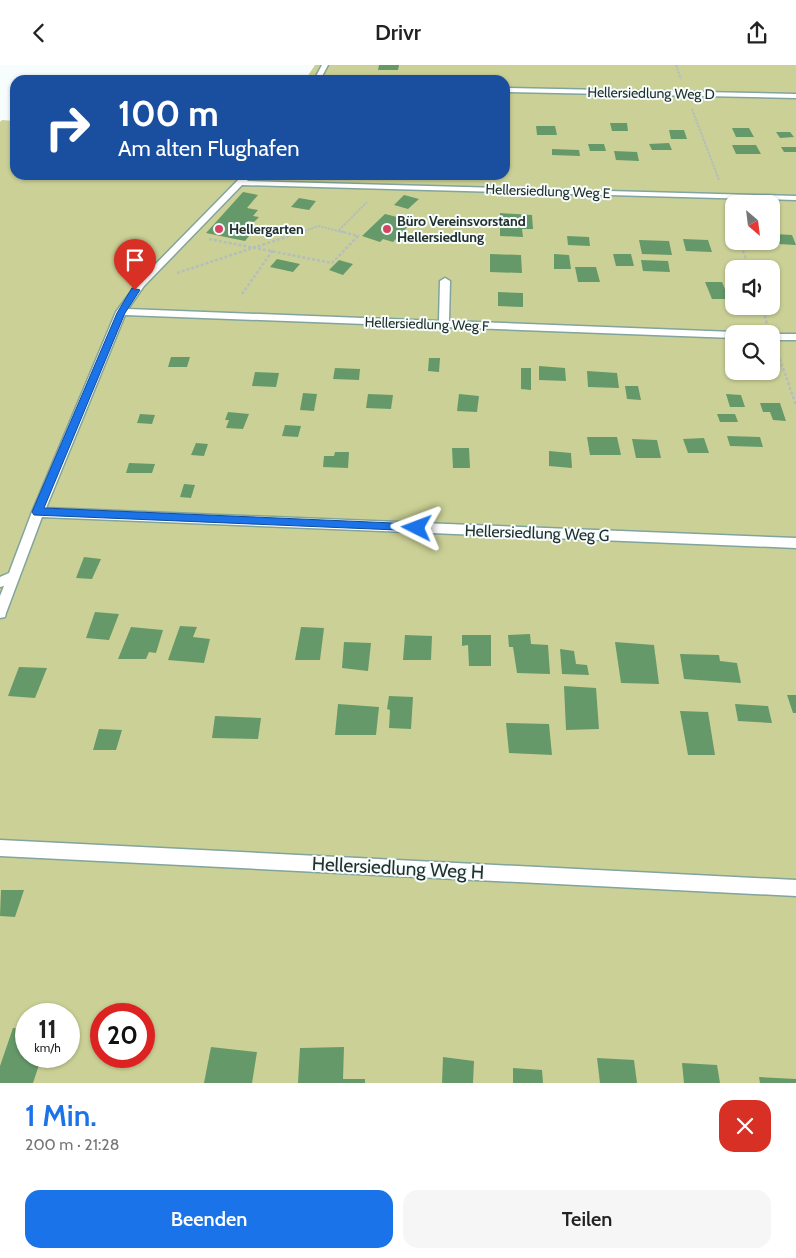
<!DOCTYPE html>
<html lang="de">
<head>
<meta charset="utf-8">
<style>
  body { margin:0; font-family:Cabin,sans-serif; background:#f6f6f6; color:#222; height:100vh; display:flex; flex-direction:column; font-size:19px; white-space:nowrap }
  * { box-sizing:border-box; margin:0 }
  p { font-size:16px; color:#767676 }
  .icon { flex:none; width:28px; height:28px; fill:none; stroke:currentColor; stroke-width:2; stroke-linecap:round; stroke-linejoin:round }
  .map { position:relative; height:1018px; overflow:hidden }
  .side { display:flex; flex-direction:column; background:#fff; flex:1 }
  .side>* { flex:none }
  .guide { position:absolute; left:10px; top:10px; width:500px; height:105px; border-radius:15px; box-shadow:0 1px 4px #0004; background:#1a4fa0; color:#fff; overflow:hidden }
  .needle { width:32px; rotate:152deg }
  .fabs { position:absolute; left:725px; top:130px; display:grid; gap:10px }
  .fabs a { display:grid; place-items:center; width:55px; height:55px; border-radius:10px; background:#fff; box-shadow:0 1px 4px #0004; font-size:25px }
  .speed { position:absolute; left:15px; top:938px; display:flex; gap:10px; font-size:25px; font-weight:700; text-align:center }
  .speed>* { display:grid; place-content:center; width:65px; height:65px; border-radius:50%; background:#fff; box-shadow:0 1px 4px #0004; line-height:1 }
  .speed small { font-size:12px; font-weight:400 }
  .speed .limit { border:8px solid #d22; background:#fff; color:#111 }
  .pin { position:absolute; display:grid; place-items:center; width:42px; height:42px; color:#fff; margin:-51px -21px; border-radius:50% 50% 50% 0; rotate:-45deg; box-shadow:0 0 5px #0007 }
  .pin .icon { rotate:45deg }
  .me { position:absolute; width:55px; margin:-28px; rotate:273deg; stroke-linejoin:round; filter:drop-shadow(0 0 4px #0008) }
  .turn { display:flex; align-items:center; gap:18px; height:105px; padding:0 25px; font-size:22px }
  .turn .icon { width:65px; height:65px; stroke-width:2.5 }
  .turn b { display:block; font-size:35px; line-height:42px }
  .round { display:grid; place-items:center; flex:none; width:52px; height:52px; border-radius:15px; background:#f6f6f6 }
  .headline { display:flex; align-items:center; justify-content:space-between; height:85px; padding:0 25px }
  h1 { font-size:30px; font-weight:600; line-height:38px; color:#1a73e8 }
  .action { display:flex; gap:10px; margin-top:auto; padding:10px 25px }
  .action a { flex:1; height:58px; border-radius:15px; background:#1a73e8; color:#fff; font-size:20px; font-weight:600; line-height:58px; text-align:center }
  .action a+a { background:#f6f6f6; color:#222 }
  header { display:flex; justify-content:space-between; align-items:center; height:65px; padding:0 25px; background:#fff; font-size:22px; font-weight:600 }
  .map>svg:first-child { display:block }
  .green { fill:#cbd196; fill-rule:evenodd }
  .building { fill:#669969 }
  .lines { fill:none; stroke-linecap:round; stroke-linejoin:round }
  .lane-casing { stroke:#81a49c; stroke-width:3 }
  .path-far1 { stroke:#b4bebc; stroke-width:2; stroke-dasharray:2.5 1; stroke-linecap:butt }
  .path { stroke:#b4bebc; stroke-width:2.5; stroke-dasharray:3 2; stroke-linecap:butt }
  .lane { fill:#fff; fill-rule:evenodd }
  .route { fill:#1a73e8; stroke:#114b97 }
  .poi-dot { fill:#d4445f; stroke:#f6fdfc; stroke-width:2 }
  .labels { text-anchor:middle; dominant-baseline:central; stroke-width:4; stroke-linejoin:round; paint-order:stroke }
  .far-street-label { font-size:14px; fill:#22312e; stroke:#f6fdfc }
  .far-poi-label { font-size:14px; font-weight:bold; fill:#22312e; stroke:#f6fdfc; text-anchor:start }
  .street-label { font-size:16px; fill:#22312e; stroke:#f6fdfc }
  .near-street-label { font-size:19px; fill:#22312e; stroke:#f6fdfc }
</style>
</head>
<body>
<header><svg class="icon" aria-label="back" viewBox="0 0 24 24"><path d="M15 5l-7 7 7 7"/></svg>Drivr<svg class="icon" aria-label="share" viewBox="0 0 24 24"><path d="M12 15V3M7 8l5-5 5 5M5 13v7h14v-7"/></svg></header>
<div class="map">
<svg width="796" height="1018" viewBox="0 0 796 1018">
  <rect width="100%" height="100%" fill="#f6fdfc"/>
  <path class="green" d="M315,0H796V1018H0V57L2,55L15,56V110H505V15H305ZM734,139H771V176H734ZM734,204H771V241H734ZM734,269H771V306H734ZM26,949H69V991H26ZM101,949H144V991H101Z"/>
  <g class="building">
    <path d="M379,0H399L398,5H378Z"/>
    <path d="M610,58H627L628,66H612Z"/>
    <path d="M536,61H555L557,70H537Z"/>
    <path d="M732,63H749L754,72H736Z"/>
    <path d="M669,65H684L687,74H671Z"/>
    <path d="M776,67H790L794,72L780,73Z"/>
    <path d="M669,78L672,85H652L649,79Z"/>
    <path d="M588,79H604L606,86H590Z"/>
    <path d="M732,80H756L761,89H736Z"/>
    <path d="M781,82H796V87H784Z"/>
    <path d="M552,84L579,85L580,91L552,90Z"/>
    <path d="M614,86L637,87L639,96L616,95Z"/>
    <path d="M243,127L258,130L247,143L258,145L253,151L259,152L254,157L248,156L242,163L254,165L245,176L206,168Z"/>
    <path d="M404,130L419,134L408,144L394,140Z"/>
    <path d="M299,133L316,136L309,145L291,142Z"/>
    <path d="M500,148L532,150L533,164H522L523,172L500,171Z"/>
    <path d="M385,149L413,156L393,177L383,174L380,177L362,171Z"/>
    <path d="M774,169L792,170L796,180L778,179Z"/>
    <path d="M567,171L589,172L590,181L568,180Z"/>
    <path d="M683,174L708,175L712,187L686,186Z"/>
    <path d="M639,175L669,176L672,190L642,189Z"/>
    <path d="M490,189L521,190L522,208L490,207Z"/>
    <path d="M554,189L569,190L571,204H554Z"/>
    <path d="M613,189H631L634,201H616Z"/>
    <path d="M277,194L300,199L293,207L270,202Z"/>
    <path d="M339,195L353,199L343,210L329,205Z"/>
    <path d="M641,195L668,196L670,207L643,206Z"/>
    <path d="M575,202H596L600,217H578Z"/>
    <path d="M705,217H722L729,234H712Z"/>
    <path d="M498,227L523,228V242L498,241Z"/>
    <path d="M171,292H190L187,302H168Z"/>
    <path d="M429,293H440L439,307L428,306Z"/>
    <path d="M539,301L565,303L566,316L539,315Z"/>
    <path d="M335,303L360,304L359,315L333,314Z"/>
    <path d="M521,303H531V325L521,324Z"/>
    <path d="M587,306L617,308L619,323L588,322Z"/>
    <path d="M255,307L279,308L276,322L252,321Z"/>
    <path d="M625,321H638L641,335L627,334Z"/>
    <path d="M303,328L317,329L314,346L300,345Z"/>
    <path d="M368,329L393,330L391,344L366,343Z"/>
    <path d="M459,329L479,331L477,347L457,346Z"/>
    <path d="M726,329L741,330L745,342H730Z"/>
    <path d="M760,338H780L786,356L773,355L770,347H763Z"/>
    <path d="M228,347L249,349L243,364L226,363L229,355H225Z"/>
    <path d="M140,349L155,350L152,359L137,358Z"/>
    <path d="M717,349H735L738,357H720Z"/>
    <path d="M285,360L301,361L298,372L282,371Z"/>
    <path d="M727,371L760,372L763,382L730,381Z"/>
    <path d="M587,372H617L621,390H590Z"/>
    <path d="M704,373L709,388H688L683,374Z"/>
    <path d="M632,374L657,375L661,393H636Z"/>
    <path d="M196,378L208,379L204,391L191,390Z"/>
    <path d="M452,383H469L470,403H453Z"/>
    <path d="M549,386L571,388L572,403L549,401Z"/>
    <path d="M335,387H349L348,403L323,402L324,391H334Z"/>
    <path d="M129,398L155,399L152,408H126Z"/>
    <path d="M184,419L195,420L191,433L180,432Z"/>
    <path d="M84,492L101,494L92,514L76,513Z"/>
    <path d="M95,547L119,549L109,575L86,573Z"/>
    <path d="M180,561L197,562L193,572L210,574L204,598L168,595Z"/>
    <path d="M131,562L163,565L156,588L149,587L146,594H118Z"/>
    <path d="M301,562L324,563L320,595H295Z"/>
    <path d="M530,569L531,579L548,580L550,609L517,608L513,582H509L508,570Z"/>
    <path d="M405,570L432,571L431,595H403Z"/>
    <path d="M462,570H491V601H469L468,580L462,581Z"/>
    <path d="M344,577L371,578L368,606L342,603Z"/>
    <path d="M615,577L654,580L659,619L621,618Z"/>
    <path d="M560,584L574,586L576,599L587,600L589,610L562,609Z"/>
    <path d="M680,589L719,590L720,596L737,598L741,618L684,614Z"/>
    <path d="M19,602L47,603L35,633L8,631Z"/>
    <path d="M564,621L596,623L599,664L566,665Z"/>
    <path d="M787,630H796V648H793Z"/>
    <path d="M389,631L413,632L411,664L389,663L390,645L387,644Z"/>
    <path d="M338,639L379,642L376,670H335Z"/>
    <path d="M735,639L768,641L772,658L738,656Z"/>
    <path d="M680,646L708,647L715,690H688Z"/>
    <path d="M215,651L261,653L258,674L212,673Z"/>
    <path d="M506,658L549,659L552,690L509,688Z"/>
    <path d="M99,664L122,665L116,685H93Z"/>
    <path d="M1,825H24L15,852L0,851Z"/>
    <path d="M13,963L26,964V991H42L33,1018H0V1001Z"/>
    <path d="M211,982L257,987L252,1018H204Z"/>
    <path d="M344,982L343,1014H365V1018H298L300,983Z"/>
    <path d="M443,992L474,996L473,1018H442Z"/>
    <path d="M597,993L634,995L637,1018H600Z"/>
    <path d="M682,998L717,1000L720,1018H684Z"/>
    <path d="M513,1003L542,1005L543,1018H513Z"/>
    <path d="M759,1012L796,1014V1018H760Z"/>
  </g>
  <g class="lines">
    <defs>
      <g id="lane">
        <path d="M322,0H328L320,15H314Z"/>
        <path d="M505,23L796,29V33L505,27Z"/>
        <path d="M243,110L250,112L247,116L796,131V135L242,120L144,221L128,244L439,256L440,216L445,213L450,216L449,256L734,267L738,269H734V273L125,250L46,443L796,473V483L42,452L6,548L5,552L0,553V531L4,521L0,522V512L9,508L32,447L116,247L138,217Z"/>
        <rect x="771" y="269" width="25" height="6"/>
        <path d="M0,775L796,815V831L0,791Z"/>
      </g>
    </defs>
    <use href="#lane" class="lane-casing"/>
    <g class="path-far1">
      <path d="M676,0L681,14"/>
      <path d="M692,44L719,115"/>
      <path d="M730,147L734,158"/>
      <path d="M301,167L319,161L338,166"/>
      <path d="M344,167L338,166L367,137"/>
    </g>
    <g class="path">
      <path d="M209,174L332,198L358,171L339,166"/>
      <path d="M740,176L749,204"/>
      <path d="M177,208L304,166"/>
      <path d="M242,229L273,185"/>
      <path d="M762,241L767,259"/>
      <path d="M778,289L796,340"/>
    </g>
    <use href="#lane" class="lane"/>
  </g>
  <path class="route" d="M132,223L140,225L125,248L44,443L417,459L422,463L421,466L34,450L32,447L117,248Z"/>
  <g class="poi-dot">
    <circle cx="219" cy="164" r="5"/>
    <circle cx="387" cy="164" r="5"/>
  </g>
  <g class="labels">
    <g class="far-street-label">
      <text transform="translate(651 28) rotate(1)">Hellersiedlung Weg D</text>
      <text transform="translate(548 126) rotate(2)">Hellersiedlung Weg E</text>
      <text transform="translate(427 259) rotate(2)">Hellersiedlung Weg F</text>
    </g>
    <g class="far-poi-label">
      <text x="397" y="156">Büro Vereinsvorstand<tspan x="397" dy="16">Hellersiedlung</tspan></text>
      <text x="229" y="164">Hellergarten</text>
    </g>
    <g class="street-label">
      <text transform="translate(537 468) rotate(2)">Hellersiedlung Weg G</text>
    </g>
    <g class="near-street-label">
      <text transform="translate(398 803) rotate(3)">Hellersiedlung Weg H</text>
    </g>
  </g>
</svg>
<div class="fabs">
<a><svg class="needle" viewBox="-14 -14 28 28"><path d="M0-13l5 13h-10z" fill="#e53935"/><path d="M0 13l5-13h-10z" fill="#767676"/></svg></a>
<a><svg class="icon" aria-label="sound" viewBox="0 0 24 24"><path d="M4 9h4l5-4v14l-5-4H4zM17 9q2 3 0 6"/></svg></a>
<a><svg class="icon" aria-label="search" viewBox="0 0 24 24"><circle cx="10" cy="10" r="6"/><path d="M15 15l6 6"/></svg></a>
</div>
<div class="speed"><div>11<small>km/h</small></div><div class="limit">20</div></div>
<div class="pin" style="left:135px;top:225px;background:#d93025"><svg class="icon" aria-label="arrive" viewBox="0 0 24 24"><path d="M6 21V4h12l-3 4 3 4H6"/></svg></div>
<svg class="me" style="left:417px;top:463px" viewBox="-20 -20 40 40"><path d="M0-17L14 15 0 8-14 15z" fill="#1a73e8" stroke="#fff" stroke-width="4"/></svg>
<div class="guide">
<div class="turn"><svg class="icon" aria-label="right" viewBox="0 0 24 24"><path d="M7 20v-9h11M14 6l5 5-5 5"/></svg><div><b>100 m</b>Am alten Flughafen</div></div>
</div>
</div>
<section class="side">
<div class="headline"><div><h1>1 Min.</h1><p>200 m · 21:28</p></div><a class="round" style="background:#d93025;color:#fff"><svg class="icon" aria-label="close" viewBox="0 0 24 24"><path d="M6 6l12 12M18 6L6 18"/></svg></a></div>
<div class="action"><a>Beenden</a><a>Teilen</a></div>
</section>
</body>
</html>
